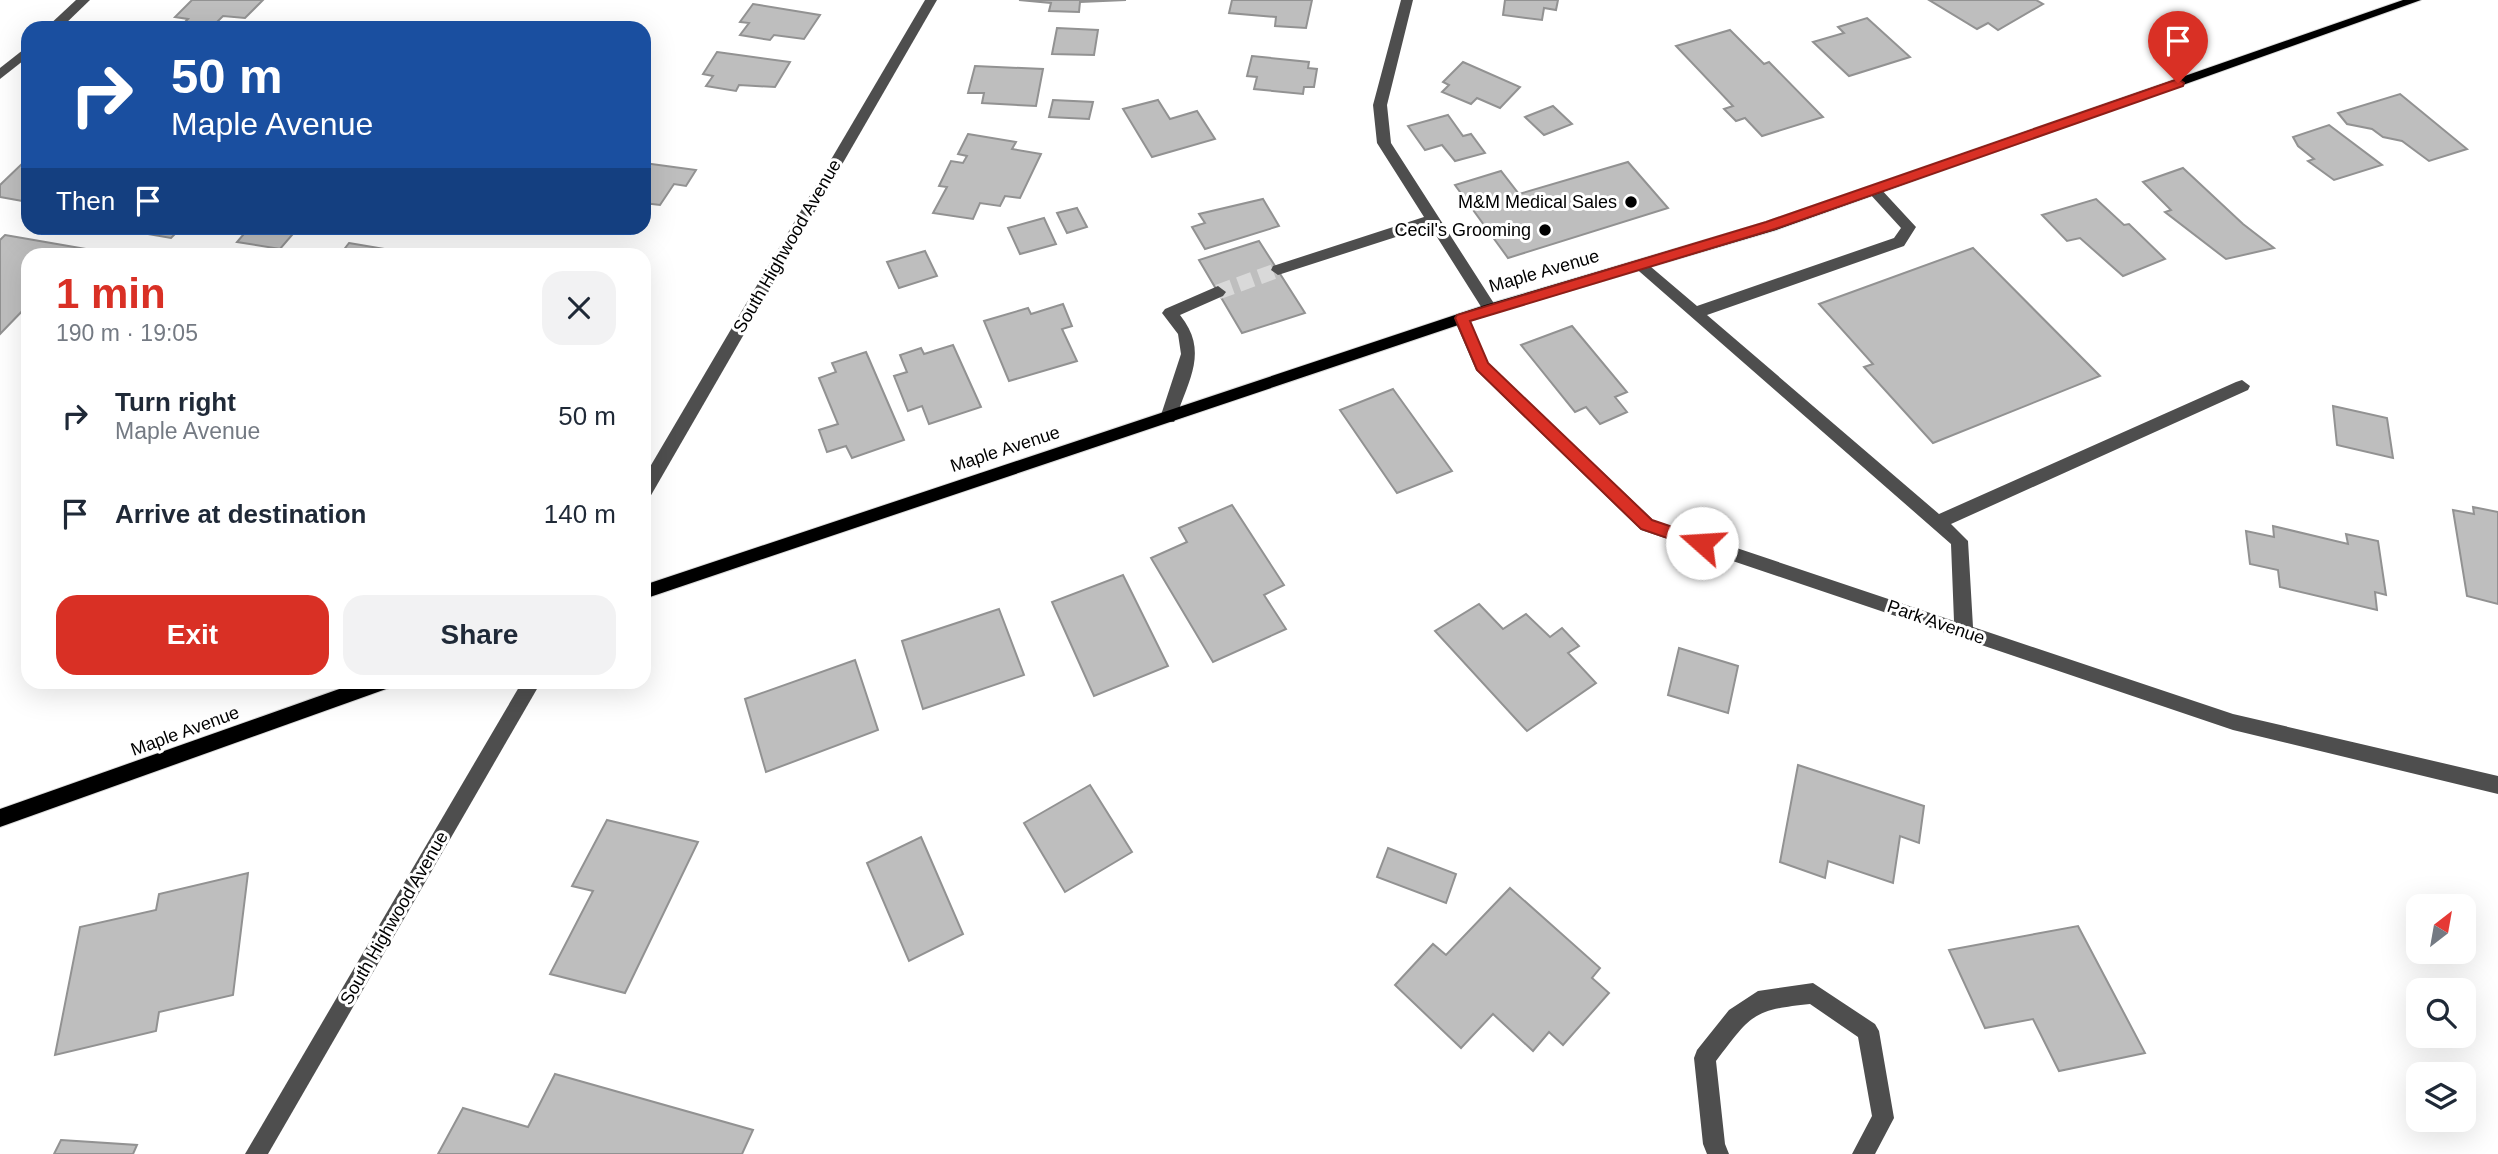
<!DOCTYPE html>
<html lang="en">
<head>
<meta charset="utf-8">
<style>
  body { margin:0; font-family:Arial,sans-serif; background:#f2f2f3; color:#1f2937; height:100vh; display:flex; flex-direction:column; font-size:26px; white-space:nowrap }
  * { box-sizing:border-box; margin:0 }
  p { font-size:23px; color:#747a83 }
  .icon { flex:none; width:38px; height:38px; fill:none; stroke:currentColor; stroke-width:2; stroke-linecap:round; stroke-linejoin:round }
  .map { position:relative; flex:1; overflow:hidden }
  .side { position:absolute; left:21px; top:248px; width:630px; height:441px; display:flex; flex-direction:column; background:#fff; border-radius:21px; box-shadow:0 7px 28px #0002 }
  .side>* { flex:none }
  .banner { position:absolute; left:21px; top:21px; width:630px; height:214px; border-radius:21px; box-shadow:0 7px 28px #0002; background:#1a4fa0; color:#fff; overflow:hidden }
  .needle { width:46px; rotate:31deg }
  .buttons { position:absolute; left:2406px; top:894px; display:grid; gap:14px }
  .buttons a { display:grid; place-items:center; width:70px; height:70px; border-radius:14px; background:#fff; box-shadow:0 7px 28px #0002; font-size:35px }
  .pin { position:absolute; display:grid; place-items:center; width:60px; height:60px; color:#fff; margin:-72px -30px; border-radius:50% 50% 50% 0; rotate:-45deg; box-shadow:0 0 7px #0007 }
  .pin .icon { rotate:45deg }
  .me { position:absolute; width:77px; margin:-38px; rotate:289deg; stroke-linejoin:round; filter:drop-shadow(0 0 5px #0008) }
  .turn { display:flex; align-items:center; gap:24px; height:147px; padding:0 35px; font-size:32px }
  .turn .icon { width:91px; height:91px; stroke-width:2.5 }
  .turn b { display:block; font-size:49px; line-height:60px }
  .then { display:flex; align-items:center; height:66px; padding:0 35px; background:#0003; gap:14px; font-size:26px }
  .round { display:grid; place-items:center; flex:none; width:74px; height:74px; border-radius:21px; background:#f2f2f3 }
  .overview { display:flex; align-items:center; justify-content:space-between; height:119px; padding:0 35px }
  h1 { font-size:42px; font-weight:600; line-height:52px; color:#d93025 }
  .action { display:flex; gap:14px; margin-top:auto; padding:14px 35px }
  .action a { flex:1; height:80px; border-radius:21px; background:#d93025; color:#fff; font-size:28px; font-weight:600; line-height:80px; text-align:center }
  .action a+a { background:#f2f2f3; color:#1f2937 }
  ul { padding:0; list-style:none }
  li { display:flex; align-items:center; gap:21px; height:98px; padding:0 35px }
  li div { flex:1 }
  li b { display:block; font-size:26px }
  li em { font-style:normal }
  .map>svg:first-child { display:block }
  .building { fill:#bebebe; stroke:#929292; stroke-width:2 }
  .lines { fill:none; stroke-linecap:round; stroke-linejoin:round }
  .minor-tunnel { stroke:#d9d9d9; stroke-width:15; stroke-dasharray:15 7; stroke-linecap:butt }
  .major-casing { stroke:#dbdbdb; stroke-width:2 }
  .minor { fill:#4e4e4e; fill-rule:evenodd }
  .major { fill:#000; fill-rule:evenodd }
  .route { fill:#d93025; stroke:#8d1f18; stroke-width:2 }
  .poi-dot { fill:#000; stroke:#fff; stroke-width:2.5 }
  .labels { text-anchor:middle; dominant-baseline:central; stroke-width:6; stroke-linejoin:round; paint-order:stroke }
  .poi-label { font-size:18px; fill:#000; stroke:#fff; text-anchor:end }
  .street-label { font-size:18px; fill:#000; stroke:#fff }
</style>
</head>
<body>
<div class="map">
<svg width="2498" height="1154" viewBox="0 0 2498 1154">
  <rect width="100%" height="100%" fill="#fff"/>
  <g class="building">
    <path d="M192,0H263L245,18L223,16L211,28L181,26L188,19L175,17Z"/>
    <path d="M1019,0H1126L1080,2L1079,12L1049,11L1051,3Z"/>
    <path d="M1232,0H1312L1306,28L1275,26L1276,17L1229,13Z"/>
    <path d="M1505,0H1558L1556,10L1544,8L1542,20L1503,15Z"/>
    <path d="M1929,0H2036L2043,4L1998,30L1988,23L1977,29Z"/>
    <path d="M753,4L820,15L804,39L774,35L770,40L740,35L749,23L740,22Z"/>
    <path d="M1867,18L1910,57L1849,76L1813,42L1844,33L1838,27Z"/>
    <path d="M1057,28L1098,30L1094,55L1052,54Z"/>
    <path d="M1730,30L1764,64L1769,62L1823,117L1762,136L1745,118L1736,121L1724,109L1733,106L1676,46Z"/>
    <path d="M717,52L790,62L775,87L739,85L736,91L706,86L713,76L703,74Z"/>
    <path d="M1252,56L1309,62L1308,68L1317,69L1314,87H1304L1303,94L1254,89L1257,77L1247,76Z"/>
    <path d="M1463,62L1520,87L1500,108L1477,98L1471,104L1442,92L1449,85L1443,82Z"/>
    <path d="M975,66L1043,69L1036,106L982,103L984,93H968Z"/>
    <path d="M2400,94L2467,149L2429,161L2402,141L2383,137L2372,129L2347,124L2338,113Z"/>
    <path d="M1053,100L1093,102L1089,119L1049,117Z"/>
    <path d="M1158,100L1170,119L1197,111L1215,139L1152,157L1123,109Z"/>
    <path d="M1553,106L1572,124L1544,135L1525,117Z"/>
    <path d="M1448,115L1463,136L1471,134L1485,153L1455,161L1442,145L1425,150L1408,126Z"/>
    <path d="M2329,125L2382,165L2334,180L2308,161L2314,159L2298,146L2293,137Z"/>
    <path d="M968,134L1016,142L1012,149L1041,154L1020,198L1005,196L1000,206L980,203L973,219L933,213L947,187L939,186L951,161L963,163L967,156L958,154Z"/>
    <path d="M28,158V202L0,197V185Z"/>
    <path d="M1628,162L1668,208L1508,258L1455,185L1501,171L1519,194Z"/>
    <path d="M644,163L696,170L686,186L674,184L660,205L644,203Z"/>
    <path d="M2183,168L2243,224L2274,248L2226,259L2165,212L2171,210L2143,182Z"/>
    <path d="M1263,199L1279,226L1205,249L1192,227L1205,223L1199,214Z"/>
    <path d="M2096,199L2124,225L2129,224L2165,259L2123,276L2080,238L2067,241L2042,215Z"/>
    <path d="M1077,208L1087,227L1067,233L1057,213Z"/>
    <path d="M1044,218L1056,244L1020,254L1008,228Z"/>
    <path d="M127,228H181L171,238L125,230Z"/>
    <path d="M249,228H298L280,249L237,242Z"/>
    <path d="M5,235L103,252L100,256H28V305L0,334V240Z"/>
    <path d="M1259,241L1305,313L1242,333L1199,260Z"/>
    <path d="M349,243L408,253L406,256H339Z"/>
    <path d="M1973,248L2100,376L1933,443L1864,367L1873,364L1819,304Z"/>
    <path d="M925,251L937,276L899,288L887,262Z"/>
    <path d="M1063,304L1072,326L1062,329L1077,361L1009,381L984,321L1028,308L1031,314Z"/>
    <path d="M1572,326L1627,392L1615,397L1627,412L1600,424L1586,407L1575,412L1521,345Z"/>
    <path d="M953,345L981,407L929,424L922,406L908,411L894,376L907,372L900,355L921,348L924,354Z"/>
    <path d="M866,352L904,440L852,458L846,446L827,452L819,430L838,424L819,378L836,372L832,363Z"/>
    <path d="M1393,389L1452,471L1397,493L1340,410Z"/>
    <path d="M2333,406L2387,418L2393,458L2337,445Z"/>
    <path d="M1232,505L1284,585L1264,595L1286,629L1213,662L1151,558L1187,542L1179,528Z"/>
    <path d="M2473,507L2498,512V604L2467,596L2453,510L2474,514Z"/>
    <path d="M2273,526L2348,544L2346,534L2378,541L2386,595L2375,592L2377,610L2280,587L2278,570L2250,564L2246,531L2274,537Z"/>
    <path d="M1123,575L1168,666L1094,696L1052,602Z"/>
    <path d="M1479,604L1503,629L1526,614L1550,637L1562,628L1579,646L1568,653L1596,683L1527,731L1435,631Z"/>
    <path d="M999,609L1024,675L923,709L902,641Z"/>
    <path d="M1679,648L1738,666L1728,713L1668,695Z"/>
    <path d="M855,660L878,730L766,772L745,699Z"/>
    <path d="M1798,765L1924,806L1919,843L1900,836L1893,883L1828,861L1825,878L1780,862Z"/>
    <path d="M1090,785L1132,852L1065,892L1024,823Z"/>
    <path d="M607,820L698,842L625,993L550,974L593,891L572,886Z"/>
    <path d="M921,837L963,934L909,961L867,863Z"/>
    <path d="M1388,848L1456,874L1446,903L1377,877Z"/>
    <path d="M248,873L233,995L159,1012L156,1031L55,1055L80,927L156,910L159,894Z"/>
    <path d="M1510,888L1600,968L1592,978L1609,993L1563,1045L1549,1032L1533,1051L1493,1014L1461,1048L1395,985L1433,944L1446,955Z"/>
    <path d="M2078,926L2145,1053L2059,1071L2033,1019L1985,1028L1949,950Z"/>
    <path d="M555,1074L753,1130L742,1154H438L463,1108L528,1127Z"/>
    <path d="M61,1140L137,1145L133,1154H54Z"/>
  </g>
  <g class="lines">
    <path class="minor-tunnel" d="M1218,292L1278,270"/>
    <defs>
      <g id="major">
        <path d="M2403,0H2421L1776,230L1494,313L644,599V585L1485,305L1766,222Z"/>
        <path d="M359,682H392L389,688L0,827V809Z"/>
      </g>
    </defs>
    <use href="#major" class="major-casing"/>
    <g class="minor">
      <path d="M76,0H90L61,28H46Z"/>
      <path d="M925,0H937L650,497L644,499V477Z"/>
      <path d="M1401,0H1413L1387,105L1391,143L1495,305L1498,309L1495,313H1485L1430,226L1278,275L1271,270L1273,266L1424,217L1377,143L1373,105Z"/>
      <path d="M28,46V57L0,79V68Z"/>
      <path d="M1874,185L1879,187L1916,227L1904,246L1707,315L1939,514L2236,382L2242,380L2250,386L2248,390L1951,524L1968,541L1973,627L2233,714L2498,776V794L2233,730L1641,530L1476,370L1454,319L1462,313L1467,315L1488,363L1653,520L1954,621L1951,544L1632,265L1634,261H1644L1697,306L1894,238L1901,228L1869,193L1867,190Z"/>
      <path d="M1218,286L1226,292L1223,296L1180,315C1209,351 1189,379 1176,418L1174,422H1162L1160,418L1181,354L1178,334L1162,313L1165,309Z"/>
      <path d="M522,682H541L268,1154H245Z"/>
      <path d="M1813,983L1875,1024L1879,1031L1894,1118L1875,1154H1852L1872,1116L1858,1037L1810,1004C1752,1010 1751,1015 1716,1061L1725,1144L1729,1154H1707L1703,1144L1694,1058L1697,1050L1729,1010L1758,991Z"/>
    </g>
    <use href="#major" class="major"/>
  </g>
  <path class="route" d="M2178,79L2184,83L2183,86L1775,229L1470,321L1488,363L1652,520L1708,539L1710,543L1708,548L1702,550L1641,529L1477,370L1455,318L1457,315L1766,222Z"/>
  <g class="poi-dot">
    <circle cx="1631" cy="202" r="7"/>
    <circle cx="1545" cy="230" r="7"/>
  </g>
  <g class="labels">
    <g class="poi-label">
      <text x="1617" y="202">M&amp;M Medical Sales</text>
      <text x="1531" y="230">Cecil's Grooming</text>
    </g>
    <g class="street-label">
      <text transform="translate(787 246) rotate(-60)">South Highwood Avenue</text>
      <text transform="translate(1544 271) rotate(-16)">Maple Avenue</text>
      <text transform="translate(1005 449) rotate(-18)">Maple Avenue</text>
      <text transform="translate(1936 622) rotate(19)">Park Avenue</text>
      <text transform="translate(185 731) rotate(-20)">Maple Avenue</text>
      <text transform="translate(394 918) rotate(-60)">South Highwood Avenue</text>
    </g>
  </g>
</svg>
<div class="buttons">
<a><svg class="needle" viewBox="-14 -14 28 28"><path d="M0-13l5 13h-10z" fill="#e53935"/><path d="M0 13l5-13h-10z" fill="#747a83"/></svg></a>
<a><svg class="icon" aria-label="search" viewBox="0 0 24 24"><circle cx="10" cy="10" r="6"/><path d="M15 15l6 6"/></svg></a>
<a><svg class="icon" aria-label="layers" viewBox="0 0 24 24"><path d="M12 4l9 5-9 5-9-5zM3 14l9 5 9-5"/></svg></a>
</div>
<div class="pin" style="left:2178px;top:83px;background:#d93025"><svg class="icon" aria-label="arrive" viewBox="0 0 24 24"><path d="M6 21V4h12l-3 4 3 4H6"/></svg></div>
<svg class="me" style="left:1702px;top:543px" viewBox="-20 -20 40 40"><circle r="19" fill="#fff"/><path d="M0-13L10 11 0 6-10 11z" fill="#d93025"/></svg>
<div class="banner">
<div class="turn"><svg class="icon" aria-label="right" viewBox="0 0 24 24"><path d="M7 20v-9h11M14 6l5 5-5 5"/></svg><div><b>50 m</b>Maple Avenue</div></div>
<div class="then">Then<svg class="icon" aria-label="arrive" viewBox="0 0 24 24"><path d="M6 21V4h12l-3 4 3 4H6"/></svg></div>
</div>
<section class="side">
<div class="overview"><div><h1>1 min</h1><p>190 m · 19:05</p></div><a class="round"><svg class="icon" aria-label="close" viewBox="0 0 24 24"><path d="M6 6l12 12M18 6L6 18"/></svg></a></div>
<ul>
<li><svg class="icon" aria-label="right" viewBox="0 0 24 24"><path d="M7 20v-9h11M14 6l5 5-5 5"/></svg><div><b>Turn right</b><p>Maple Avenue</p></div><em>50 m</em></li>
<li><svg class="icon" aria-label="arrive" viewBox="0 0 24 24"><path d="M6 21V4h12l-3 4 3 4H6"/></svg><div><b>Arrive at destination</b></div><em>140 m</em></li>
</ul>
<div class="action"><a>Exit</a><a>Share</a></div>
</section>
</div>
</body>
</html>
